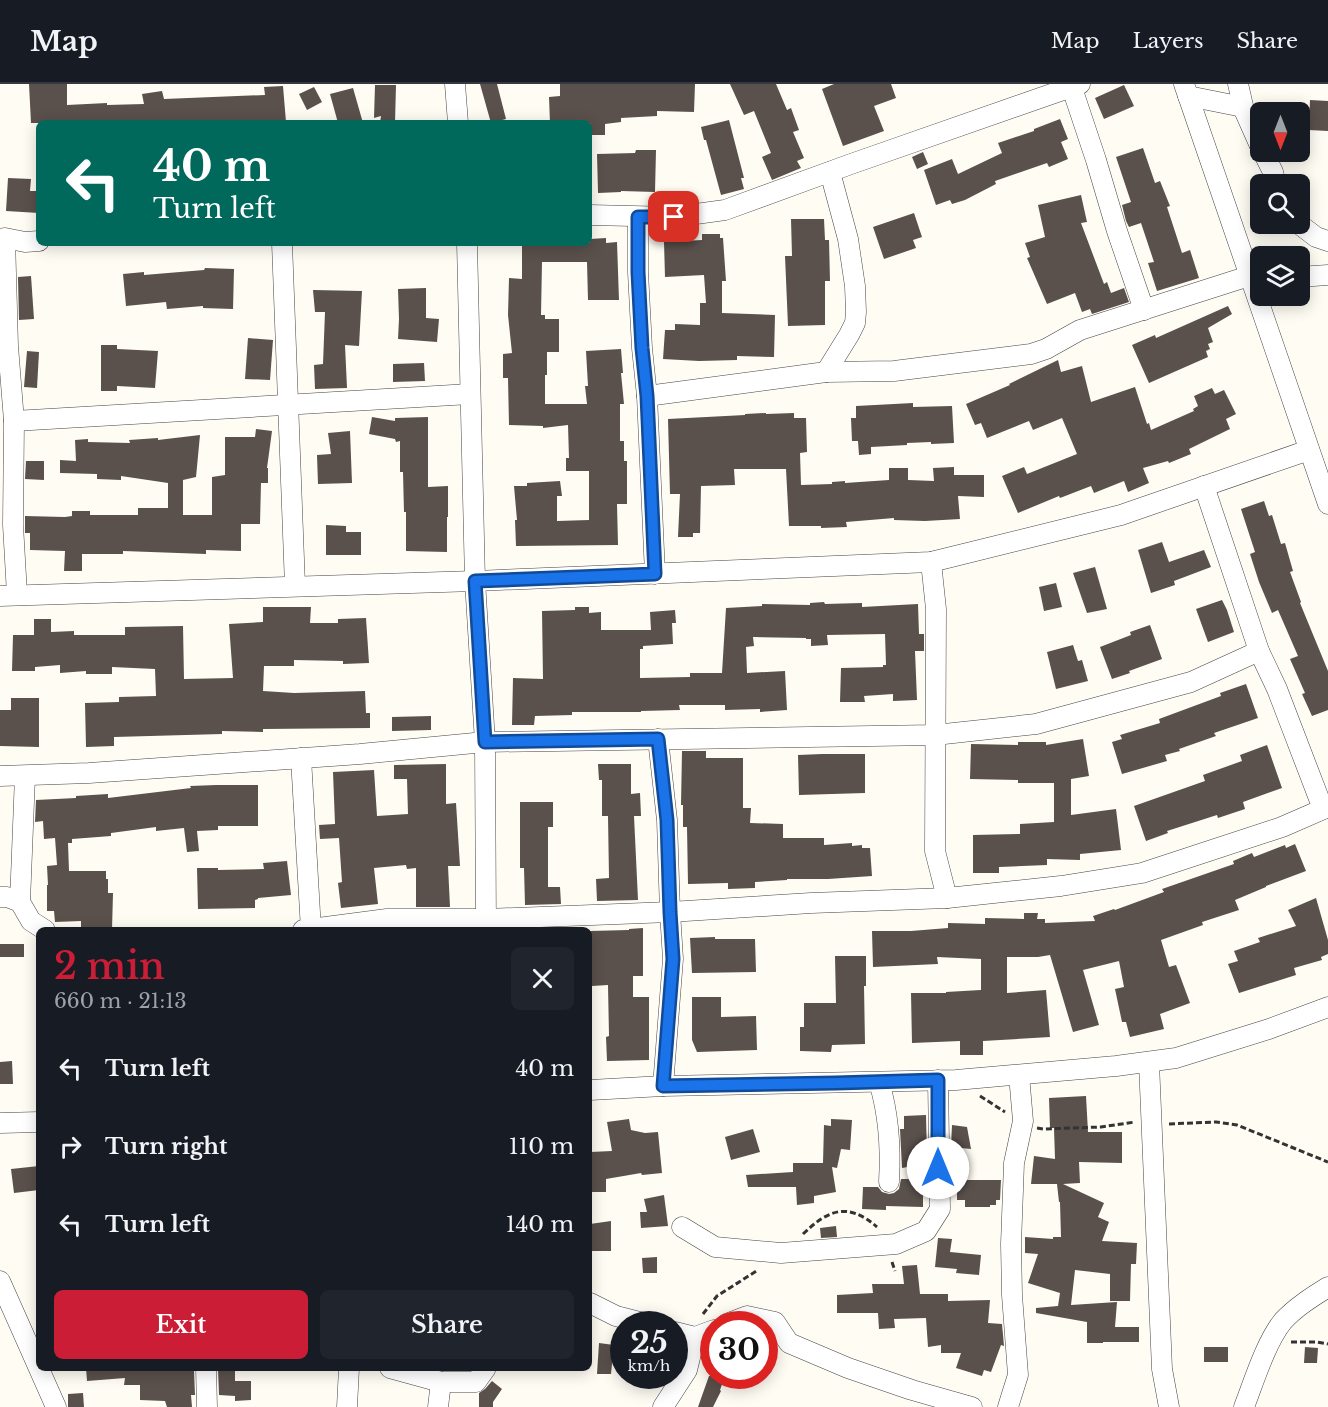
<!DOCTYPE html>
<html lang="en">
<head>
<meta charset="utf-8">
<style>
  body { margin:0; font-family:"Libre Baskerville",serif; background:#20242c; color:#f1f3f6; height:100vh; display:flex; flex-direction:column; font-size:22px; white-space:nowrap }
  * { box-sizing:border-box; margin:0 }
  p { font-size:20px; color:#9ea1a6 }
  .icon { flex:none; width:33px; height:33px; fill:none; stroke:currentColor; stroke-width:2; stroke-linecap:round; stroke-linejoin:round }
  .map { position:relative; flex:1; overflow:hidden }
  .drawer { position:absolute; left:36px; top:843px; width:556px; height:444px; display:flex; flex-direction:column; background:#171b24; border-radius:9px; box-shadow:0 3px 15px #0003 }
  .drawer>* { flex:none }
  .hud { position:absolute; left:36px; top:36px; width:556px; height:126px; border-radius:9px; box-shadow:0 3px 15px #0003; background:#00695c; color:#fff; overflow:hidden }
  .needle { width:39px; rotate:180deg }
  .buttons { position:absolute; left:1250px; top:18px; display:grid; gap:12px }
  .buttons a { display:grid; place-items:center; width:60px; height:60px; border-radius:9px; background:#171b24; box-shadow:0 3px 15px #0003; font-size:30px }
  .speed { position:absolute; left:610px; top:1227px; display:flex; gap:12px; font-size:30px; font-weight:700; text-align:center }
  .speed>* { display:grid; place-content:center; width:78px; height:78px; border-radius:50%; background:#171b24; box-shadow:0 3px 15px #0003; line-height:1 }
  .speed small { font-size:15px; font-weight:400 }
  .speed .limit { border:9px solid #d22; background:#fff; color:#111 }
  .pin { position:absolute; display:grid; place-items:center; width:51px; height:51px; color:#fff; margin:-26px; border-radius:12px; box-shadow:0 3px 9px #0006 }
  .me { position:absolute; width:66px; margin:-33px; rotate:0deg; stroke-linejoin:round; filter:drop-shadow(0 0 4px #0008) }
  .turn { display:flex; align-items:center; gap:21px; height:126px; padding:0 18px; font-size:27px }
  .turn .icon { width:78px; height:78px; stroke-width:2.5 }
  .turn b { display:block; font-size:42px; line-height:51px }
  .round { display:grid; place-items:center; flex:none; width:63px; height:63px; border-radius:9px; background:#20242c }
  .headline { display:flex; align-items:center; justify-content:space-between; height:102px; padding:0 18px }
  h1 { font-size:36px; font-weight:600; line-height:45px; color:#cb1e36 }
  .primary-button { display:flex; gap:12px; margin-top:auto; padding:12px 18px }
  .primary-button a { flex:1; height:69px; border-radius:9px; background:#cb1e36; color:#fff; font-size:24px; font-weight:600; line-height:69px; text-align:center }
  .primary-button a+a { background:#20242c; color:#f1f3f6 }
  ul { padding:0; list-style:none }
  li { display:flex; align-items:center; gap:18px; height:78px; padding:0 18px }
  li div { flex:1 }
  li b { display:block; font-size:22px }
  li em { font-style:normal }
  header { display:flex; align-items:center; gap:36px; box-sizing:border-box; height:84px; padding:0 30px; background:#171b24; border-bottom:2px solid #363941 }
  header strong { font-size:28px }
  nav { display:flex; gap:33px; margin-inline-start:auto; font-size:21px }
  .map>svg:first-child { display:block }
  .building { fill:#5a504c }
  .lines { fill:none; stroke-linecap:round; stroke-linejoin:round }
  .minor-casing { stroke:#444; stroke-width:21 }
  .path { stroke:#333; stroke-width:3; stroke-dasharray:6 3; stroke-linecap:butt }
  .minor { stroke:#fff; stroke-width:20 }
  .route-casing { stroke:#114b97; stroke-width:15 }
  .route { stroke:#1a73e8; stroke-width:10 }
</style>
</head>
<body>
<header>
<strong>Map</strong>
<nav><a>Map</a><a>Layers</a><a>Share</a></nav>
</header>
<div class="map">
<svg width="1328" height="1323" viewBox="0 0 1328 1323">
  <rect width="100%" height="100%" fill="#fffcf4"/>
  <g class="building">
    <path d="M29,0H67V21L107,19V21L144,20L142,10L162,7L164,15L265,11L264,3L283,2L286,38L264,39H31Z"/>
    <path d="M480,0H497L506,35L491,39Z"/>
    <path d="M560,0H695L694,28L657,27V32L621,34V38L605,40V51H590V39H550L549,13L560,12Z"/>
    <path d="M730,0H776L787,26L791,24L799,46L793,48L804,74L797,77L801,84L772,96L762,73L771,69L754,27L744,31Z"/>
    <path d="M834,0H891L896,14L874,22L884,47L843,62L822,5Z"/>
    <path d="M375,1H396L395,39H380L381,32L374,34Z"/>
    <path d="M1124,1L1134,22L1104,35L1095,14Z"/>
    <path d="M314,3L322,18L307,26L299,10Z"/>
    <path d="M353,4L363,39H338L330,10Z"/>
    <path d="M1310,16L1328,17V47L1309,46Z"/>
    <path d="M1060,35L1068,55L1061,58L1068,75L1049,83L1047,79L995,97L996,100L965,116L952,120L950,116L936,121L924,86L952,75L958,90L1002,69L998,59L1034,47V45Z"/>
    <path d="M729,36L744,94H741L744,105L721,111L706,56H704L701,43Z"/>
    <path d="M1143,64L1155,99L1160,97L1170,122L1167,123L1182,169L1190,166L1199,194L1157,207L1148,179L1154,178L1141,139L1129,143L1126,137L1122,121L1131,118L1116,73Z"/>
    <path d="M636,66H656L655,108L621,107V108L598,109L597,70L635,69Z"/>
    <path d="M923,68L928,80L917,85L912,73Z"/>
    <path d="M8,94L31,95L30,107H39V129L6,127Z"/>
    <path d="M1081,111L1087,138L1081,139L1104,200L1107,198L1111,209L1124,204L1129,218L1092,230L1090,225L1082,228L1075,209L1047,220L1027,174L1030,173L1025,159L1045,153L1038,121Z"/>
    <path d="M914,129L922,153L913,156L916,164L884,175L873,143Z"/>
    <path d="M791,135H824L825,156H829L830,197H825V241L788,242L785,172H792Z"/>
    <path d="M702,150H720V154H723L726,197H722V229L775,231L774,273L737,272V276L699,277L663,275L665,246H675V240L700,241V219H706L704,191L665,193L664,158L702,156Z"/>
    <path d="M606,154V159L617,158L619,216H588L587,178H542L541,231H545V235H559V268H547V291H545V320H587L585,302H588L586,267L621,265L623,289H621L624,320H620V357H624V377H627V420H617L618,461L516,462L515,436H517L514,402H527V399L560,397L562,412H557V437L589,436V387H566V374H569L568,341L543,344V342L509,341L508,294H503V270L512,269L508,231L509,194L522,195V160L590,159V155Z"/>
    <path d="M205,184L234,185L233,225L203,224V222L167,225L166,218L126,222L123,190L144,188V191L204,186Z"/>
    <path d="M31,192L34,235L19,236L18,193Z"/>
    <path d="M426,204V234L439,235L437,258L398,255L399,235L398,205Z"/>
    <path d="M313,206L362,207L359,262L345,261L347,304L315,305L314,281L323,280L325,228H315Z"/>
    <path d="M1228,222L1232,230L1208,244L1213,258L1208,260L1210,265L1206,267L1208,273L1149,299L1132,261L1155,251L1156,254Z"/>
    <path d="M248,254L273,256L270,296L245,295Z"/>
    <path d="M101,261H117V265L158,267L155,304L117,302V307H101Z"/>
    <path d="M27,267L39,268L37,304L24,303Z"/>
    <path d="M1058,276L1061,288L1082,282L1091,318L1135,303L1147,340L1149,339L1151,346L1194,327L1193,325L1198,322L1194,312L1212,304L1215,310L1224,306L1236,330L1226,335L1230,345L1189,365L1191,370L1169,379L1168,377L1143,384L1149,399L1128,408L1124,397L1094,409L1091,402L1060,414L1059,412L1018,429L1002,392L1024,383L1027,390L1077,370L1062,334L1033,346L1029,337L987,354L981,339L975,341L966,320L1010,301L1009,300Z"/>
    <path d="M424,279L425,297L393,298V280Z"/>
    <path d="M913,319V323L952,322L954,359L931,360V358L907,359V361L871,363V370L859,371L858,357H852L851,334H856V322Z"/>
    <path d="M766,329V330L794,329V334H806L807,368L800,369L801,401L832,400V398L845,397V399L889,396V384H908V396L934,397L933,384L954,383V391H984V413L958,412L960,435L925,437L894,436V434L846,438L847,443L821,444V442H789L786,385H734L735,401L701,402L700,449H693V453H678L680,410H670L668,335L745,331V330Z"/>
    <path d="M372,333L395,337V334L428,333V403L448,402V433H447V468L406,467V428H404L403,388H400V357L396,358L395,355L369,350Z"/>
    <path d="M256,345L272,347L267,384H268V399H261L260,440H241V467L206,466V470L123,467V470H82V487H64L65,467L30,466V449H25V432L65,433L72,432V427H90V431H138V424H168V399L121,392V396L97,395V390L60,389V376L76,377L75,356L88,355V358L130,359L129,356L158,354V356L200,351L196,393L183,396V431H212V393L225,391V353H255Z"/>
    <path d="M350,347L352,399L318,400L317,371L331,370L328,349Z"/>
    <path d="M26,377H44V396L25,395Z"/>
    <path d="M1264,417L1269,432L1272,431L1281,460L1285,459L1293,487L1290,488L1301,518L1300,519L1328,587V626L1312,632L1302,610L1305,609L1290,575L1298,572L1278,526L1272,529L1259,498L1250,470L1255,468L1241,425Z"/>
    <path d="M326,441L346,442V448H361V471H326Z"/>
    <path d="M1162,458L1169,478L1204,466L1211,483L1174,497L1175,501L1151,509L1138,466Z"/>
    <path d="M1095,483L1107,525L1087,529L1073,489Z"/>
    <path d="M1056,499L1062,523L1044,527L1039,503Z"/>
    <path d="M1222,516L1227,526L1234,548L1208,558L1196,525Z"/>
    <path d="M824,518L825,520L862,519V523L918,520L919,550H924V567H915L917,616L893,617V610L864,612L865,618H840L841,584L883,583V581H886L885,550L827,551L828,561L811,562V555H806V554L753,553L754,562L746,563L747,589L785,587L787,626L760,628V625L725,626V621H679L680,626L641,627V628H572V631L535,632L534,641H512L513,594L543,595L542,527L575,526V523H589V529L601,528V546H651L650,528L675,526L676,539H672L673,560L643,562V565H640V594L690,593V589H722L726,524L762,522V520L810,521V519Z"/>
    <path d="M263,523H311L310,539H338V535L366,534L369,579L343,580V577L294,576V582H264L263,607L294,609L365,607L366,629H370V644L263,645V648L222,647V650L114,653V662L86,663L85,619L119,618V613L156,612L155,585L112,583V590H86V587L60,589V581L35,583V587H12L13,551H34V535H51V548L74,547V551H125V543L183,542L184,595L233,594L229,540L263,538Z"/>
    <path d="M1150,541L1162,575L1129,587L1130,589L1112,595L1100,563L1131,551L1130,548Z"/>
    <path d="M1073,561L1078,577L1082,576L1088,597L1056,605L1047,568Z"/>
    <path d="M1246,600L1258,634L1214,649L1216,652L1179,665L1180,667L1165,671L1167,677L1122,690L1112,658L1122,655L1120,651L1160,639L1159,635L1221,612L1220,609Z"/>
    <path d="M11,614H39V663L0,662V626H11Z"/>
    <path d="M431,632V646L392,647V633Z"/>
    <path d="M1083,655L1089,692L1071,695V731L1116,725L1121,766L1080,770V776L1047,775V781L999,783V789H973V751L1020,750V740L1054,738V699H1018V696L970,695L971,660L1018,661V658H1046V661Z"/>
    <path d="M1267,661L1282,704L1243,718L1245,725L1218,734L1217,731L1167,747L1168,749L1146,757L1134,722L1205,697L1203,691L1242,677L1240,671Z"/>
    <path d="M682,667H706V674H743V724H751L750,739L783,740V754H824V761L852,759V762L862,761V764H870L872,792L828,795H787V796L755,798V804L728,805V799L688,800L687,743H683V721H681Z"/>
    <path d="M822,670H865V709L799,711L798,671Z"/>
    <path d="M446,680V720L456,719L460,782H448L450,823H416V784L407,785L406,781L374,784L378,820L341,824L338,799L342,798L339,754L320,755L319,741L335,740L333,688L374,686L377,732L408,730L407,695H394V681Z"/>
    <path d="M598,680H631V710L640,709L641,732H634L638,816L597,817L596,795L609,794L608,732H602V696H599Z"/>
    <path d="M216,701H258V742H218V746L197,747L199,767L187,768L184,744L156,747V743L111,749V752L72,755V759H68L69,787H106V795H108V809H113L112,846H81V837L55,838L54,827H47V801H48L47,782L57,781L55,754L44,755L43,737L35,738L36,716L76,714V712L108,710V714L191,704L190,702Z"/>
    <path d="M520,718H553V743H548V803H560L561,820L525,821L524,784H520Z"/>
    <path d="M1295,760L1306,787L1266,802V803L1235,816L1239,826L1202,838L1203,841L1161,856L1169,883L1176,881L1190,919L1160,930L1164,945L1130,953L1126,938H1122L1115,905L1124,903L1119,877L1083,886L1099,941L1073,948L1050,871L1038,873H1007V909L1046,906L1050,953L983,957V971H960V957L912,959L911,909H946V908L981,906V875L937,873L938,880L873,883L872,847H911L948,844V839L985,840V834L1024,835V829H1038L1037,835H1045V839L1095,837L1093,832L1114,825L1115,826L1164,808L1162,805L1234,780L1233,777L1252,769L1254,773L1285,761L1286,764Z"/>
    <path d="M287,777L291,811L258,814V815L255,816V824L198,825L197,784H218V786L264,785L263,779Z"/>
    <path d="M1316,814L1328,856V870L1321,873L1322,876L1294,884L1296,891L1239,909L1228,880L1238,877L1234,867L1260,858L1258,854L1296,842L1288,826Z"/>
    <path d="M643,844V892H633V913H649V976L607,977L606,953L609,952L608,901L592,902L590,847L629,846V845Z"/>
    <path d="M715,853V855H755L756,888L692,889L690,854Z"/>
    <rect x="0" y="860" width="24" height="13"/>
    <path d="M835,872H866V902H864L865,960L832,961L831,968L800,967V943H804V919H836Z"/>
    <path d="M692,913H721V933L756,932L757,966L697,968L692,956Z"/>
    <path d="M12,977L13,1000H0V978Z"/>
    <path d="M1086,1012L1088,1048H1122V1079L1079,1078L1080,1099L1063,1100L1104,1119L1098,1133L1109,1138L1102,1157L1137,1159L1136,1180H1131L1130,1217H1110V1190L1075,1186L1071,1221L1117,1218L1115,1243H1139V1258H1103V1259H1087V1238L1036,1229V1224L1058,1222L1060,1209L1028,1199L1038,1170L1025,1169V1153L1053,1155V1153H1061L1060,1118H1059L1057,1100H1031L1034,1072L1055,1075L1054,1044H1050L1049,1014Z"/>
    <path d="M926,1031L927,1073H924V1080L902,1084L900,1045H904V1032Z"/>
    <path d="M629,1035L631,1046L645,1049L658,1048L662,1089L642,1091L641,1089L606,1095V1108H590V1068L612,1067L607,1038Z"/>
    <path d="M831,1035L852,1036L850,1066L841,1065L837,1084L832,1083L836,1108L814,1112V1119L797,1121L796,1103H748L746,1091L793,1088V1079H823L824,1041L831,1042Z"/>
    <path d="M952,1041L967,1043L971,1065L951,1063Z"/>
    <path d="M753,1045L760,1068L731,1076L725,1053Z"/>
    <path d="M39,1082V1106L14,1109L11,1085Z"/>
    <path d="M901,1095H923V1123L886,1122V1126L862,1125L863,1103H878L882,1108L889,1110L894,1109L899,1105Z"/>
    <path d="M957,1096H1001L1000,1116H996V1121H990V1123H965V1116H957Z"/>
    <path d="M664,1111L668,1142L641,1144L640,1128H647L644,1115Z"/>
    <path d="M611,1137V1167H590V1140Z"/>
    <path d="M836,1142L837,1153L821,1154L820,1144Z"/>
    <path d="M938,1154L952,1155L950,1168L981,1171L979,1191L956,1189L957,1185L935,1183Z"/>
    <path d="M657,1173V1189H643L642,1174Z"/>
    <path d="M917,1181L920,1210H948V1217L990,1216L988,1239L1002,1240L1004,1262L1001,1261L991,1288L984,1286L982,1292L956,1284L961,1269H941V1261L928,1263L926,1234L894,1235L895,1244L879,1245L878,1229H837V1211L873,1209L872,1200H904L902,1182Z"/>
    <path d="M599,1259L614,1261L611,1290H597Z"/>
    <rect x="1204" y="1263" width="24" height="15"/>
    <path d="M1305,1263L1318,1264L1317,1279H1304Z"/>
    <path d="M86,1284H186V1287H194L195,1311H191L192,1323H167L165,1317L140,1316V1301H124L125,1294L87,1297Z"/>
    <path d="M220,1284H235V1297H251V1316L235,1317V1312L219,1311L218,1285H220Z"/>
    <path d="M709,1292H725L720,1306L721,1307L713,1323H698Z"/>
    <path d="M492,1297L502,1305L493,1318V1323H479V1309L485,1305Z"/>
    <path d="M83,1309L84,1323H68V1310Z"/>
  </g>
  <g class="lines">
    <defs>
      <g id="minor">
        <path d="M455,0L458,39"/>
        <path d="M1184,0L1328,420"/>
        <path d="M1238,0L1244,26L1260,62"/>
        <path d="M1072,4L1096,76L1117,147L1144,226"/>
        <path d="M1188,12L1243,23"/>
        <path d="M1263,68L1273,88L1276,100"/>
        <path d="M590,131L674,133L725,126L851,80L1080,0"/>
        <path d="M638,133V188L642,264L647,312L655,490"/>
        <path d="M1299,140L1316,153L1328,157"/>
        <path d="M282,159L295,502"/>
        <path d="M467,159L475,497L485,658L486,846"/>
        <path d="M1299,193L1328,191"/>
        <path d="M826,288L849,251L855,239L856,228L855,202L848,155L830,88"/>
        <path d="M647,312L826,288L894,287L1031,270L1046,265L1080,246L1249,192L1260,194"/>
        <path d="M14,337L470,310"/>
        <path d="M1204,402L1259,567L1277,605L1323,725"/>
        <path d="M931,478L936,525L935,767L947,814L1061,802L1142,789L1282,743L1328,723"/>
        <path d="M17,510L13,441L14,337L8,262L5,154L25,158L39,157"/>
        <path d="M0,512L475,497L931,478L1121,431L1309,366"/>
        <path d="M658,655L667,736L670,828L673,875L663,1002"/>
        <path d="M301,674L311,846"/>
        <path d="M0,692L89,689L360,670L485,658L935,651L1036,640L1191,598L1259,567"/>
        <path d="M0,813H7L20,818L31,837L45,846"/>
        <path d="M20,818L25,692"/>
        <path d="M303,846L387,835H486L670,828L811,819L947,814"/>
        <path d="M1149,979L1162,1285L1169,1323"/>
        <path d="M879,998C889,1031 891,1064 889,1098"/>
        <path d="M590,1006L663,1002L956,996L1116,982L1176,974L1269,945L1328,923"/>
        <path d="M0,1039L39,1038"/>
        <path d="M682,1143L715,1163L781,1169L896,1160L926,1147L940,1125L938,996"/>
        <path d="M0,1197L56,1323"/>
        <path d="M590,1219L616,1232L647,1240"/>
        <path d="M726,1240L747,1232L775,1238L789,1259L848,1284L912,1306L972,1323"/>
        <path d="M675,1248L695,1253L714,1246"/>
        <path d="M206,1284L207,1323"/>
        <path d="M390,1284L441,1298H476L486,1284"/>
        <path d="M347,1323L349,1284"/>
        <path d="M438,1323L441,1298"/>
        <path d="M663,1323L687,1286L695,1253"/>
        <path d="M1008,1323L1018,1291L1012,1211L1011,1160L1014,1079L1023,1037L1019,991"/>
        <path d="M1244,1323C1254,1297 1266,1258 1283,1237C1296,1223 1312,1213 1328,1203"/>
      </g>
    </defs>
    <use href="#minor" class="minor-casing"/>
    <g class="path">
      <path d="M980,1012L1005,1028"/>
      <path d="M1169,1040L1216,1038L1237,1041L1328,1078"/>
      <path d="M1037,1044L1043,1045L1101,1043L1135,1038"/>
      <path d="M803,1150C829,1125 848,1118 877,1143"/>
      <path d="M892,1178L895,1187"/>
      <path d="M703,1230L717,1212L758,1186"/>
      <path d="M1291,1258H1317L1328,1260"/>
    </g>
    <use href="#minor" class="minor"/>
  </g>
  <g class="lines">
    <defs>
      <path id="route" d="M674,133H638V188L642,264L647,312L655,490L475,497L485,658L658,655L667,736L670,828L673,875L663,1002L836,999L938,996V1084"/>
    </defs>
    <use href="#route" class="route-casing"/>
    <use href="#route" class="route"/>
  </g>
</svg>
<div class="buttons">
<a><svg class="needle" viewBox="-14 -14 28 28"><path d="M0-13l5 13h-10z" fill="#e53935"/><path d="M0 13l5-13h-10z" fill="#9ea1a6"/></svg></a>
<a><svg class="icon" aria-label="search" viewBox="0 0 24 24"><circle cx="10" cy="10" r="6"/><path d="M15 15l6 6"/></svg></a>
<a><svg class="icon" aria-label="layers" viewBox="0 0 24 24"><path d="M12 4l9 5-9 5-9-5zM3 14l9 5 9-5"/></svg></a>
</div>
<div class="speed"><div>25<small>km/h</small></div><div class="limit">30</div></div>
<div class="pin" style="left:674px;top:133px;background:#d93025"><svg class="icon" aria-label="arrive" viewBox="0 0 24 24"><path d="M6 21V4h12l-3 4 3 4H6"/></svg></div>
<svg class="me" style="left:938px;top:1084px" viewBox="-20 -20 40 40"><circle r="19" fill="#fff"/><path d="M0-13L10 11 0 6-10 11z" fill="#1a73e8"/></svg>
<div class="hud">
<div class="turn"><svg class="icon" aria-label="left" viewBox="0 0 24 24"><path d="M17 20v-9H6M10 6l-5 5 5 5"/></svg><div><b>40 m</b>Turn left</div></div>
</div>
<section class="drawer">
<div class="headline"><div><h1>2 min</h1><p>660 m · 21:13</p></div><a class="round"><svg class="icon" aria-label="close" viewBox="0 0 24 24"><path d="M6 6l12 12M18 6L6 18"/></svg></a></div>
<ul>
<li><svg class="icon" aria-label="left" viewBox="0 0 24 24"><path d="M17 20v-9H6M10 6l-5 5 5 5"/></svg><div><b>Turn left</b></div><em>40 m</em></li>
<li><svg class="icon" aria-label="right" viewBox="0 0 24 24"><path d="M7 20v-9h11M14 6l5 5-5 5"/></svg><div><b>Turn right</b></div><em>110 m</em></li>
<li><svg class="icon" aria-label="left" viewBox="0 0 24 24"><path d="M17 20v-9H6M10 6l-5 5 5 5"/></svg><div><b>Turn left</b></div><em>140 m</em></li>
</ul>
<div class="primary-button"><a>Exit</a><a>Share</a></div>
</section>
</div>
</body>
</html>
